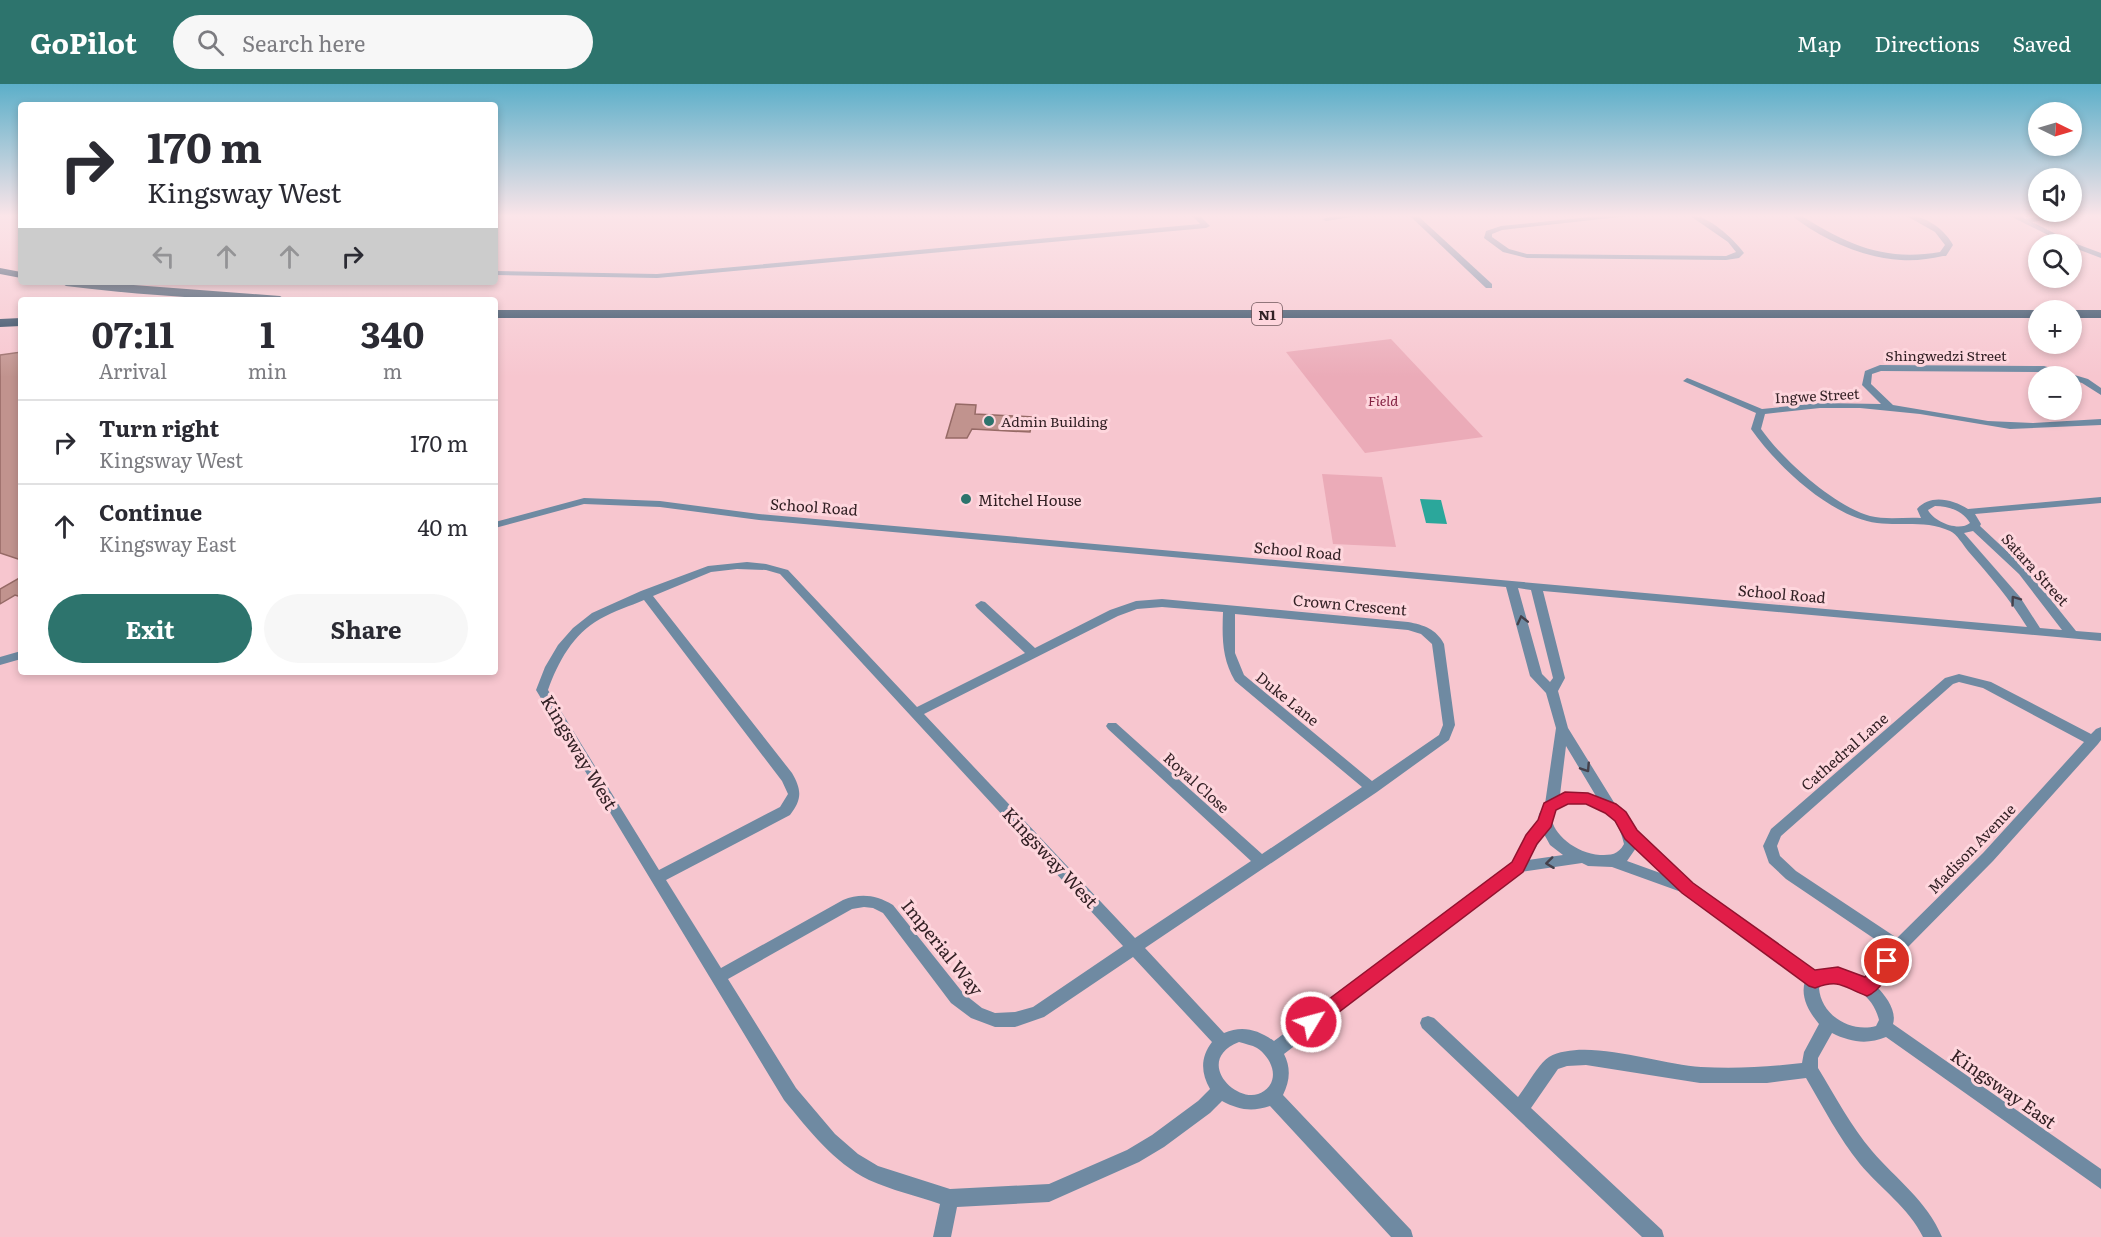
<!DOCTYPE html>
<html lang="en">
<head>
<meta charset="utf-8">
<style>
  body { margin:0; font-family:Literata,serif; background:#f7f7f7; color:#2b2b33; height:100vh; display:flex; flex-direction:column; font-size:22px; white-space:nowrap }
  * { box-sizing:border-box; margin:0 }
  p { font-size:20px; color:#7c7c81 }
  .icon { flex:none; width:33px; height:33px; fill:none; stroke:currentColor; stroke-width:2; stroke-linecap:round; stroke-linejoin:round }
  .map { position:relative; flex:1; overflow:hidden }
  .side { position:absolute; left:18px; top:213px; width:480px; height:378px; display:flex; flex-direction:column; background:#fff; border-radius:6px; box-shadow:0 3px 9px #0003 }
  .side>* { flex:none }
  .guide { position:absolute; left:18px; top:18px; width:480px; height:183px; border-radius:6px; box-shadow:0 3px 9px #0003; background:#fff; color:#2b2b33; overflow:hidden }
  .needle { width:39px; rotate:95deg }
  .tools { position:absolute; left:2028px; top:18px; display:grid; gap:12px }
  .tools a { display:grid; place-items:center; width:54px; height:54px; border-radius:50%; background:#fff; box-shadow:0 3px 9px #0003; font-size:30px }
  .pin { position:absolute; display:grid; place-items:center; width:51px; height:51px; color:#fff; margin:-26px; border:3px solid #fff; border-radius:50%; box-shadow:0 2px 6px #0007 }
  .me { position:absolute; width:66px; margin:-33px; rotate:53deg; stroke-linejoin:round; filter:drop-shadow(0 0 4px #0008) }
  .turn { display:flex; align-items:center; gap:21px; height:126px; padding:0 30px; font-size:27px }
  .turn .icon { width:78px; height:78px; stroke-width:2.5 }
  .turn b { display:block; font-size:42px; line-height:51px }
  .lanes { display:flex; align-items:center; height:57px; padding:0 30px; background:#0003; justify-content:center; gap:30px; direction:ltr }
  .lanes .off { opacity:.35 }
  .eta { display:flex; justify-content:space-evenly; align-items:center; height:102px; text-align:center }
  .eta b { font-size:36px; font-weight:700; line-height:42px }
  .action { display:flex; gap:12px; margin-top:auto; padding:12px 30px }
  .action a { flex:1; height:69px; border-radius:36px; background:#2d746d; color:#fff; font-size:24px; font-weight:700; line-height:69px; text-align:center }
  .action a+a { background:#f7f7f7; color:#2b2b33 }
  ul { padding:0; list-style:none }
  li { display:flex; align-items:center; gap:18px; height:84px; padding:0 30px; border-top:2px solid #e1e1e2 }
  li div { flex:1 }
  li b { display:block; font-size:22px }
  li em { font-style:normal }
  header { display:flex; align-items:center; gap:36px; box-sizing:border-box; height:84px; padding:0 30px; background:#2d746d; color:#fff }
  header strong { font-size:28px }
  nav { display:flex; gap:33px; margin-inline-start:auto; font-size:21px }
  .search { width:420px; height:54px; background:#f7f7f7; display:flex; align-items:center; gap:15px; box-sizing:border-box; padding:0 21px; border-radius:33px; color:#7c7c81; font-size:22px }
  .map>svg:first-child { display:block }
  .green { fill:#ebabb8 }
  .water { fill:#2ba79b }
  .building { fill:#c1938e; stroke:#966a66; stroke-width:1.5 }
  .lines { fill:none; stroke-linecap:round; stroke-linejoin:round }
  .minor { fill:#6f8aa2; fill-rule:evenodd }
  .motorway { fill:#11344f; fill-rule:evenodd }
  .oneway { stroke:#45404a }
  .route { fill:#e11d48; stroke:#92132f; stroke-width:1.5 }
  .poi-dot { fill:#2d746d; stroke:#fed6dd; stroke-width:2 }
  .labels { text-anchor:middle; dominant-baseline:central; stroke-width:6; stroke-linejoin:round; paint-order:stroke }
  .shield { fill:#fed6dd; stroke:#70575c; stroke-width:1.5 }
  .shield-label { font-size:14px; font-weight:bold; fill:#332125 }
  .far-street-label { font-size:14px; fill:#332125; stroke:#fed6dd }
  .far-park-label { font-size:14px; font-style:italic; fill:#842142; stroke:#fed6dd }
  .far-poi-label { font-size:14px; fill:#332125; stroke:#fed6dd; text-anchor:start }
  .poi-label { font-size:15px; fill:#332125; stroke:#fed6dd; text-anchor:start }
  .street-label { font-size:15px; fill:#332125; stroke:#fed6dd }
  .near-street-label { font-size:18px; fill:#332125; stroke:#fed6dd }
</style>
</head>
<body>
<header>
<strong>GoPilot</strong>
<div class="search"><svg class="icon" aria-label="search" viewBox="0 0 24 24"><circle cx="10" cy="10" r="6"/><path d="M15 15l6 6"/></svg>Search here</div>
<nav><a>Map</a><a>Directions</a><a>Saved</a></nav>
</header>
<div class="map">
<svg width="2101" height="1153" viewBox="0 0 2101 1153">
  <rect width="100%" height="100%" fill="#f7c6cf"/>
  <g class="green">
    <path d="M1391,255L1483,353L1365,369L1286,268Z"/>
    <path d="M1322,390L1382,393L1396,463L1333,460Z"/>
  </g>
  <path class="water" d="M1420,415L1441,416L1447,440L1426,439Z"/>
  <g class="building">
    <path d="M21,268V476L0,469V271Z"/>
    <path d="M956,320L976,321L975,330L1033,333L1030,348L972,345L967,354H946Z"/>
    <path d="M21,493V513L15,511L0,520V505Z"/>
  </g>
  <g class="lines">
    <g class="minor">
      <path d="M1192,131H1199L1210,142L1206,144L657,194L495,191V187L657,190L1200,140Z"/>
      <path d="M1339,131H1365L1326,137L1322,135Z"/>
      <path d="M1409,131H1417L1492,200V204H1486Z"/>
      <path d="M1609,131H1638L1502,146L1492,150V153L1509,165L1527,170L1726,172L1736,168L1728,158L1689,131C1708,131 1733,154 1744,169L1739,174L1726,176L1527,174L1503,168L1484,154L1486,147L1501,142Z"/>
      <path d="M1791,131H1800C1847,160 1884,178 1940,168L1945,161L1935,148L1905,131C1924,131 1944,144 1953,161L1946,172H1943C1929,175 1916,177 1901,176C1863,174 1821,155 1791,131Z"/>
      <path d="M2008,131H2018L2025,135L2054,131H2079L2032,138L2074,159L2101,169V174L2072,163V160H2066Z"/>
      <path d="M1880,281L2044,282L2088,295L2101,304V311L2082,299L2072,296V292H2060L2044,288L1881,287L1872,290L1871,300L1893,321L1988,337L2033,339L2101,335V341L2010,345L1920,330L1860,324H1820L1765,330L1761,345C1782,375 1834,422 1870,432C1886,436 1905,433 1921,434L1917,425C1930,410 1952,415 1968,425L2101,413V419L1975,430L1981,440L1980,442L2027,486L2076,547L2101,549V557L1543,507L1565,594L1558,607L1568,644L1615,720L1632,737L1635,746L1693,800L1815,887C1832,881 1850,887 1865,894L1888,864L1786,795L1769,779L1763,762L1771,745L1945,594L1959,590L1991,598L2091,650L2096,645L2101,643V656L2098,660L1993,777L1903,868L1877,903C1886,912 1897,927 1893,940L2101,1085V1105L1886,953C1867,961 1850,958 1832,949L1818,974V984C1835,1012 1851,1042 1872,1067C1896,1095 1927,1117 1942,1153H1923C1909,1124 1880,1104 1860,1080C1839,1054 1823,1023 1806,994L1767,999H1700L1586,981L1567,982L1558,985L1531,1024L1662,1146L1664,1153H1642L1422,944L1420,939L1422,934L1428,932L1434,934L1518,1013C1526,1003 1539,979 1549,973C1586,953 1659,981 1701,983C1735,985 1769,983 1802,979L1804,968L1819,940C1809,928 1800,913 1805,897L1684,809L1612,783L1588,782L1582,779L1520,788L1284,970C1291,984 1290,997 1283,1011L1411,1146L1413,1153H1391L1270,1022C1252,1028 1239,1026 1222,1017L1210,1029L1164,1063L1139,1078L1049,1118L957,1123L951,1153H933L940,1120C917,1112 891,1106 869,1096C833,1078 809,1046 784,1016L536,606L545,583L558,561L573,544L592,529L641,507L708,482L747,478L766,480L788,486L917,623L1025,569L977,524L975,521L981,517L985,518L1035,564L1110,526L1136,517L1162,515L1408,538C1424,541 1436,545 1444,560L1455,641L1449,656L1377,708L1145,864L1224,949C1243,941 1258,946 1274,957L1512,779L1527,752L1538,738L1539,730L1545,720L1556,644L1546,609L1530,592L1506,503L759,436L660,423L584,420L495,444V438L584,414L660,417L759,430L2027,543C2010,515 1989,491 1968,467C1963,461 1957,450 1950,447C1927,436 1901,442 1877,439C1831,433 1777,382 1751,345L1756,329L1683,297L1687,294L1690,295L1762,325L1820,319L1881,320L1862,301L1865,287ZM1935,422C1949,422 1963,427 1970,439C1959,448 1934,438 1928,426ZM1973,447L2019,490L2062,546L2040,544L2020,513L1964,449ZM737,485L766,486L780,490L1123,862L1033,923L1015,928L995,929L982,924L963,909L893,821C876,811 861,809 843,816L721,884L666,796L790,731C802,716 802,706 792,689L653,512L711,488ZM1518,504L1531,506L1553,594L1550,598L1542,590ZM644,516L782,697L788,710L780,723L659,786L548,606C558,578 573,550 600,535C614,527 630,522 644,516ZM1162,523L1223,528C1222,554 1222,575 1235,597L1362,703L1262,770L1116,639H1108L1106,642L1108,645L1251,777L1135,854L924,630L1118,532L1137,525ZM1235,530L1408,546L1421,550L1432,560L1443,641L1439,651L1372,697L1244,591L1235,569ZM1959,598L1983,604L2084,658L1983,769L1897,854L1796,787L1780,772L1777,762L1781,752L1953,600ZM1566,662L1596,712L1575,708L1560,711ZM1575,718C1603,722 1618,732 1624,760C1618,771 1611,771 1600,771C1563,769 1527,722 1575,718ZM1544,750L1550,761L1563,771L1528,776ZM1636,764L1663,790L1627,777ZM864,823L873,824L883,829L951,919L971,934L995,943H1015L1044,933L1133,873L1212,958C1200,974 1201,989 1210,1005L1198,1017L1152,1051L1127,1066L1049,1100L950,1105L878,1082L858,1070L835,1050L796,1004L728,895L852,825ZM1825,898C1850,896 1873,911 1879,936L1876,942C1850,949 1821,931 1819,904ZM1239,958C1245,960 1252,961 1257,964C1271,973 1281,995 1264,1007C1240,1025 1191,977 1239,958Z"/>
      <path d="M21,567V575L0,581V573Z"/>
    </g>
    <g class="motorway">
      <path d="M0,184L21,188V194L0,190Z"/>
      <path d="M60,198H94L280,212L286,216C212,216 139,211 66,202Z"/>
      <path d="M495,226H2039L2038,234H495Z"/>
      <path d="M2071,226H2101V234H2072Z"/>
      <path d="M21,234V242L0,243V235Z"/>
    </g>
  </g>
  <defs><path id="oneway-chevron" d="M-2-3.5L2.5 0L-2 3.5" fill="none" stroke-width="1.6" stroke-linecap="round" stroke-linejoin="round" transform="scale(1.5)"/></defs>
  <g class="oneway">
    <use href="#oneway-chevron" transform="translate(2015 516) rotate(-126)"/>
    <use href="#oneway-chevron" transform="translate(1522 536) rotate(-104)"/>
    <use href="#oneway-chevron" transform="translate(1586 684) rotate(57)"/>
    <use href="#oneway-chevron" transform="translate(1550 779) rotate(173)"/>
  </g>
  <linearGradient id="sky" x2="0" y2="1"><stop stop-color="#5cafc9"/><stop offset="0.45" stop-color="#fbe5e9"/><stop offset="1" stop-color="#fbe5e9" stop-opacity="0"/></linearGradient>
  <rect width="2101" height="293" fill="url(#sky)"/>
  <path class="route" d="M1565,708L1588,709L1616,720L1626,728L1637,746L1693,799L1815,886L1838,883L1865,893C1873,883 1880,866 1894,872L1896,877C1891,888 1879,908 1867,912C1844,904 1841,894 1815,904L1809,902L1682,809L1625,755L1615,737L1605,729L1586,720H1568L1556,726L1551,743L1537,760L1523,788L1318,944L1311,947L1305,944L1302,938L1305,933L1512,778L1526,751L1538,736L1544,719Z"/>
  <g class="poi-dot">
    <circle cx="989" cy="337" r="6"/>
    <circle cx="966" cy="415" r="6"/>
  </g>
  <g class="labels">
    <rect class="shield" x="1252" y="219" width="30" height="22" rx="4.5"/>
    <g class="shield-label">
      <text x="1267" y="230">N1</text>
    </g>
    <g class="far-street-label">
      <text x="1946" y="271">Shingwedzi Street</text>
      <text transform="translate(1817 311) rotate(-3)">Ingwe Street</text>
    </g>
    <g class="far-park-label">
      <text x="1383" y="316">Field</text>
    </g>
    <g class="far-poi-label">
      <text x="1001" y="337">Admin Building</text>
    </g>
    <g class="poi-label">
      <text x="978" y="415">Mitchel House</text>
    </g>
    <g class="street-label">
      <text transform="translate(814 422) rotate(4)">School Road</text>
      <text transform="translate(1298 466) rotate(5)">School Road</text>
      <text transform="translate(2036 485) rotate(48)">Satara Street</text>
      <text transform="translate(1782 509) rotate(5)">School Road</text>
      <text transform="translate(1350 520) rotate(5)">Crown Crescent</text>
      <text transform="translate(1288 614) rotate(39)">Duke Lane</text>
      <text transform="translate(1844 667) rotate(-41)">Cathedral Lane</text>
      <text transform="translate(1197 698) rotate(42)">Royal Close</text>
      <text transform="translate(1971 764) rotate(-46)">Madison Avenue</text>
    </g>
    <g class="near-street-label">
      <text transform="translate(580 668) rotate(59)">Kingsway West</text>
      <text transform="translate(1051 773) rotate(47)">Kingsway West</text>
      <text transform="translate(943 863) rotate(51)">Imperial Way</text>
      <text transform="translate(2004 1004) rotate(35)">Kingsway East</text>
    </g>
  </g>
</svg>
<div class="tools">
<a><svg class="needle" viewBox="-14 -14 28 28"><path d="M0-13l5 13h-10z" fill="#e53935"/><path d="M0 13l5-13h-10z" fill="#7c7c81"/></svg></a>
<a><svg class="icon" aria-label="sound" viewBox="0 0 24 24"><path d="M4 9h4l5-4v14l-5-4H4zM17 9q2 3 0 6"/></svg></a>
<a><svg class="icon" aria-label="search" viewBox="0 0 24 24"><circle cx="10" cy="10" r="6"/><path d="M15 15l6 6"/></svg></a>
<a>+</a>
<a>−</a>
</div>
<div class="pin" style="left:1887px;top:877px;background:#d93025"><svg class="icon" aria-label="arrive" viewBox="0 0 24 24"><path d="M6 21V4h12l-3 4 3 4H6"/></svg></div>
<svg class="me" style="left:1311px;top:938px" viewBox="-20 -20 40 40"><circle r="17" fill="#e11d48" stroke="#fff" stroke-width="3"/><path d="M0-11L8 9 0 5-8 9z" fill="#fff"/></svg>
<div class="guide">
<div class="turn"><svg class="icon" aria-label="right" viewBox="0 0 24 24"><path d="M7 20v-9h11M14 6l5 5-5 5"/></svg><div><b>170 m</b>Kingsway West</div></div>
<div class="lanes"><svg class="icon off" aria-label="left" viewBox="0 0 24 24"><path d="M17 20v-9H6M10 6l-5 5 5 5"/></svg><svg class="icon off" aria-label="ahead" viewBox="0 0 24 24"><path d="M12 20V5M6 11l6-6 6 6"/></svg><svg class="icon off" aria-label="ahead" viewBox="0 0 24 24"><path d="M12 20V5M6 11l6-6 6 6"/></svg><svg class="icon" aria-label="right" viewBox="0 0 24 24"><path d="M7 20v-9h11M14 6l5 5-5 5"/></svg></div>
</div>
<section class="side">
<div class="eta">
<div><b>07:11</b><p>Arrival</p></div>
<div><b>1</b><p>min</p></div>
<div><b>340</b><p>m</p></div>
</div>
<ul>
<li><svg class="icon" aria-label="right" viewBox="0 0 24 24"><path d="M7 20v-9h11M14 6l5 5-5 5"/></svg><div><b>Turn right</b><p>Kingsway West</p></div><em>170 m</em></li>
<li><svg class="icon" aria-label="ahead" viewBox="0 0 24 24"><path d="M12 20V5M6 11l6-6 6 6"/></svg><div><b>Continue</b><p>Kingsway East</p></div><em>40 m</em></li>
</ul>
<div class="action"><a>Exit</a><a>Share</a></div>
</section>
</div>
</body>
</html>
